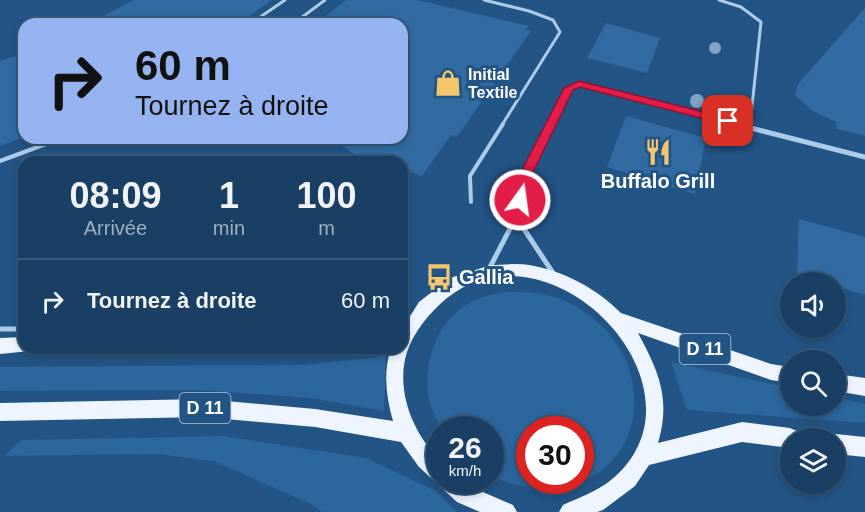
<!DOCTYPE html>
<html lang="fr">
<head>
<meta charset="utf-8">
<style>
  body { margin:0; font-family:Arial,sans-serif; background:#23466a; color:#f1f3f6; height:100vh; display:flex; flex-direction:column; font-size:22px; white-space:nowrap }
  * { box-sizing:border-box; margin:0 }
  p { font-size:20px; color:#9fafbf }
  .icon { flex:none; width:33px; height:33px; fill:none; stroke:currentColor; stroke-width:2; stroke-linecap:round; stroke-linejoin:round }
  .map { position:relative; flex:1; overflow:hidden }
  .side { position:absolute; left:18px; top:156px; width:390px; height:198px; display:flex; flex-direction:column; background:#1a3f64; border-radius:18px; box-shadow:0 3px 9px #0003,0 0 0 2px #385878 }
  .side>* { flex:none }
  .top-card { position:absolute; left:18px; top:18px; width:390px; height:126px; border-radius:18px; box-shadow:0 3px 9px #0003,0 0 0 2px #385878; background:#95b2f1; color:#111; overflow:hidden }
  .buttons { position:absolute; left:780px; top:272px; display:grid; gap:12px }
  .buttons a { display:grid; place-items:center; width:66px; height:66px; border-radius:50%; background:#1a3f64; box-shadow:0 3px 9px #0003,0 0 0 2px #385878; font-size:30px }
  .speed { position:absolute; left:426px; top:416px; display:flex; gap:12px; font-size:30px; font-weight:700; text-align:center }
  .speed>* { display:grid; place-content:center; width:78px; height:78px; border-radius:50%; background:#1a3f64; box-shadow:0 3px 9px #0003,0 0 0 2px #385878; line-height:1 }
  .speed small { font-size:15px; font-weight:400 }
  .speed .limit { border:9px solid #d22; background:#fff; color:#111 }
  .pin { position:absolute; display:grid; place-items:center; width:51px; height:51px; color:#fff; margin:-26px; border-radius:12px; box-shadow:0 3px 9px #0006 }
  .me { position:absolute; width:66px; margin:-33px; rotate:14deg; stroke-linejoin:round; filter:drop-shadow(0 0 4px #0008) }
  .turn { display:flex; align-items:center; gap:21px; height:126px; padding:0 18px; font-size:27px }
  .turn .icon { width:78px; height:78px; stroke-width:2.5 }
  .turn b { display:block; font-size:42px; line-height:51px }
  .eta { display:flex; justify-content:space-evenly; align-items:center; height:102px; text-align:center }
  .eta b { font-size:36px; font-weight:700; line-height:42px }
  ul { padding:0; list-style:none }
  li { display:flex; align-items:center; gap:18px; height:84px; padding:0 18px; border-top:2px solid #385878 }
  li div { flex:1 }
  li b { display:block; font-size:22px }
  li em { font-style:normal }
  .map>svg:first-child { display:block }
  .green { fill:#2b669d; fill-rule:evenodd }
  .building { fill:#316ba2 }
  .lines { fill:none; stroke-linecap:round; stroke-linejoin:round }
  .lane-far2 { stroke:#abcbe9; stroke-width:3 }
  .lane-far1 { stroke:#abcbe9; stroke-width:4 }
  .lane { stroke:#abcbe9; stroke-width:5 }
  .street-far1 { stroke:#abcbe9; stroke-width:4 }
  .street { stroke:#abcbe9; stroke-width:5 }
  .primary { fill:#eef5fe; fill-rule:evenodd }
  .tree { fill:#81a3c4 }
  .route { fill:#e11d48; stroke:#92132f; stroke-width:1.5 }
  .labels { text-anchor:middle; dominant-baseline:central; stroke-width:6; stroke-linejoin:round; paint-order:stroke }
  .far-poi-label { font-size:16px; font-weight:bold; fill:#fff; stroke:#225485; text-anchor:start }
  .shield { fill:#225485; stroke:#bdccda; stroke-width:1.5 }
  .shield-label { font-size:18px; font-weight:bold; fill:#fff }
  .poi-label { font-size:20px; font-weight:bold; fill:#fff; stroke:#225485 }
</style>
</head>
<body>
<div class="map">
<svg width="865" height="512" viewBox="0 0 865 512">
  <rect width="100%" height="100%" fill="#225485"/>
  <g class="green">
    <path d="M505,292C526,292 548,292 568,302C586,312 605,325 616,343C650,392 637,460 579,484C572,486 563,486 556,487C534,490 510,486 491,475L490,429H441C437,420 431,409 429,399C422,360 439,314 478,299C487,295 496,294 505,292ZM530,429H580V480H530Z"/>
    <path d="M386,356L384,411L310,398L197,390L0,391V367L304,365Z"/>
    <path d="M671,362L790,388V405H836V397L865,404V423L687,410Z"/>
    <path d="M224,436L366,458L436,491L457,512H322L311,504L213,461L156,454L4,456L21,440Z"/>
  </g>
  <g class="building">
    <path d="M133,0H272L237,24H89Z"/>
    <path d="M346,0H417L529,26L526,30L531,31L457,137L451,135L422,176L402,169V162H365L331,138H402V24H316Z"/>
    <path d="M865,8V136L837,129L836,122L811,110L795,95L798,84Z"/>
    <path d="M606,23L660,38L647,73L587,58Z"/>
    <path d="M24,53V137L0,146V61Z"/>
    <path d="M626,116L706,138L695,194L607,167Z"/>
    <path d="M799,219L865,237V295L836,286V282H825L797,273Z"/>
  </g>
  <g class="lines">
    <g class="lane-far2">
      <path d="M484,0L529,11L553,20L560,32L502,125"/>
      <path d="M719,0L741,7L761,22L750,125"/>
      <path d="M250,24L285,0"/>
      <path d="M293,24L325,0"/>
    </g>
    <g class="lane-far1">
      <path d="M750,127V124"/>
      <path d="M0,161L62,138"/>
      <path d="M471,202L470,176L503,124"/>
    </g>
    <path class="lane" d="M0,329H24"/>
    <path class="street-far1" d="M550,125L569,88L579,84L741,125"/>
    <g class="street">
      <path d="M735,124L865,157"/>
      <path d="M516,217L555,276"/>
      <path d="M488,271L516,217L528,169L551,124"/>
    </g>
    <g class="primary">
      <path d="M491,265C503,265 517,263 529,265C564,271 596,288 621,313L771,364L790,367V383L771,380L638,333C659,372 671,399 658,443L742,422L790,428L797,431L800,438H790V448L742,442L649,465L635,486L603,510L597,512H559L563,505C580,497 596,492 611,480C719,391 553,214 447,298C430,312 414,331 407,352C395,390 413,434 440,460V480H462L471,487L513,505L517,512H480L457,502L419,467L401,442L315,427L204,417L0,421V403L204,399L315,409L393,421C386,397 383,372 391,348H402V329L419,302L450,278Z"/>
      <path d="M24,337V348H31L30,351L0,354V338Z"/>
      <path d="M836,374L865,378V396L836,391Z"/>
      <path d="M836,434L865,437V457L836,454V438H829Z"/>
    </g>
  </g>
  <g class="tree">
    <circle cx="715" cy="48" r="6"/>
    <circle cx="697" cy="101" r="7"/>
  </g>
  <path class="route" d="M579,81L732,119L733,121L728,125L580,87L573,90L534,170L526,200L525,203H516L514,200L522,170L564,88Z"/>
  <defs>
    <symbol id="shop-bare" viewBox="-9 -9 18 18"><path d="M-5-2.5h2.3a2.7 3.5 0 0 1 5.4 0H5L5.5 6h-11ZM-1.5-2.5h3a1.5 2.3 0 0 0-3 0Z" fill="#f5c56c" stroke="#225485" stroke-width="2.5" paint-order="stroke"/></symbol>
    <symbol id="restaurant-bare" viewBox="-9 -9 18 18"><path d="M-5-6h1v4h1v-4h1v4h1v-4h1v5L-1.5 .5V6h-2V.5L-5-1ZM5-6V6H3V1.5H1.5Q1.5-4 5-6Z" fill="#f5c56c" stroke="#225485" stroke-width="2.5" paint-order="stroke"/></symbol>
    <symbol id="bus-bare" viewBox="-9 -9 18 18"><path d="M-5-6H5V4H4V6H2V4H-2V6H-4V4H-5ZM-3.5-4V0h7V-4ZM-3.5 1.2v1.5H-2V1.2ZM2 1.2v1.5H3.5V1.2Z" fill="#f5c56c" stroke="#225485" stroke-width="2.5" paint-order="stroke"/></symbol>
  </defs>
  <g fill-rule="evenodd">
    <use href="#shop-bare" x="429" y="64" width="38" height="38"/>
    <use href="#restaurant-bare" x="639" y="133" width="38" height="38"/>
    <use href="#bus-bare" x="420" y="258" width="38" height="38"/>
  </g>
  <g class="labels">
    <g class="far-poi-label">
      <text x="468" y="74">Initial<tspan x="468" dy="18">Textile</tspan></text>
    </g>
    <g class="shield">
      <rect x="679.5" y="334" width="51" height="30" rx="4.5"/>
      <rect x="179.5" y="393" width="51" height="30" rx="4.5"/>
    </g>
    <g class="shield-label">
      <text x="705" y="349">D 11</text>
      <text x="205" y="408">D 11</text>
    </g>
    <g class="poi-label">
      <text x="658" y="181">Buffalo Grill</text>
      <text x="459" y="277" text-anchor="start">Gallia</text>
    </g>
  </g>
</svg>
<div class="buttons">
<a><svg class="icon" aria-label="sound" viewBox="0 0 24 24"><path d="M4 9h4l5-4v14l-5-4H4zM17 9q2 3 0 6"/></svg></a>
<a><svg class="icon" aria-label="search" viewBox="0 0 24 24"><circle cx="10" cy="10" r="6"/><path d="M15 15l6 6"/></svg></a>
<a><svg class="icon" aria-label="layers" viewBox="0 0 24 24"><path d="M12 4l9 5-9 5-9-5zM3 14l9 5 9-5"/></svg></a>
</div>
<div class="speed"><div>26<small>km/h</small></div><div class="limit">30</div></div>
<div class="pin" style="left:728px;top:121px;background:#d93025"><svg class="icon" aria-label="arrive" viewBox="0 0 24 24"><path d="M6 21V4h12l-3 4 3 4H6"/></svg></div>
<svg class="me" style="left:520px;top:200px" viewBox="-20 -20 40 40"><circle r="17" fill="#e11d48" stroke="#fff" stroke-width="3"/><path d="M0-11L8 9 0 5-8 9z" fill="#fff"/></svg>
<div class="top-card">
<div class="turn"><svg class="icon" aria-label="right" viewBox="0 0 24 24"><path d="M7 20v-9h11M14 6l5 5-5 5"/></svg><div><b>60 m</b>Tournez à droite</div></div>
</div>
<section class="side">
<div class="eta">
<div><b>08:09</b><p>Arrivée</p></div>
<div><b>1</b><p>min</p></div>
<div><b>100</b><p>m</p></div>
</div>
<ul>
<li><svg class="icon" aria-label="right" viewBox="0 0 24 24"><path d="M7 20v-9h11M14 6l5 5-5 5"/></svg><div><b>Tournez à droite</b></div><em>60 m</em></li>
</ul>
</section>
</div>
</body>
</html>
